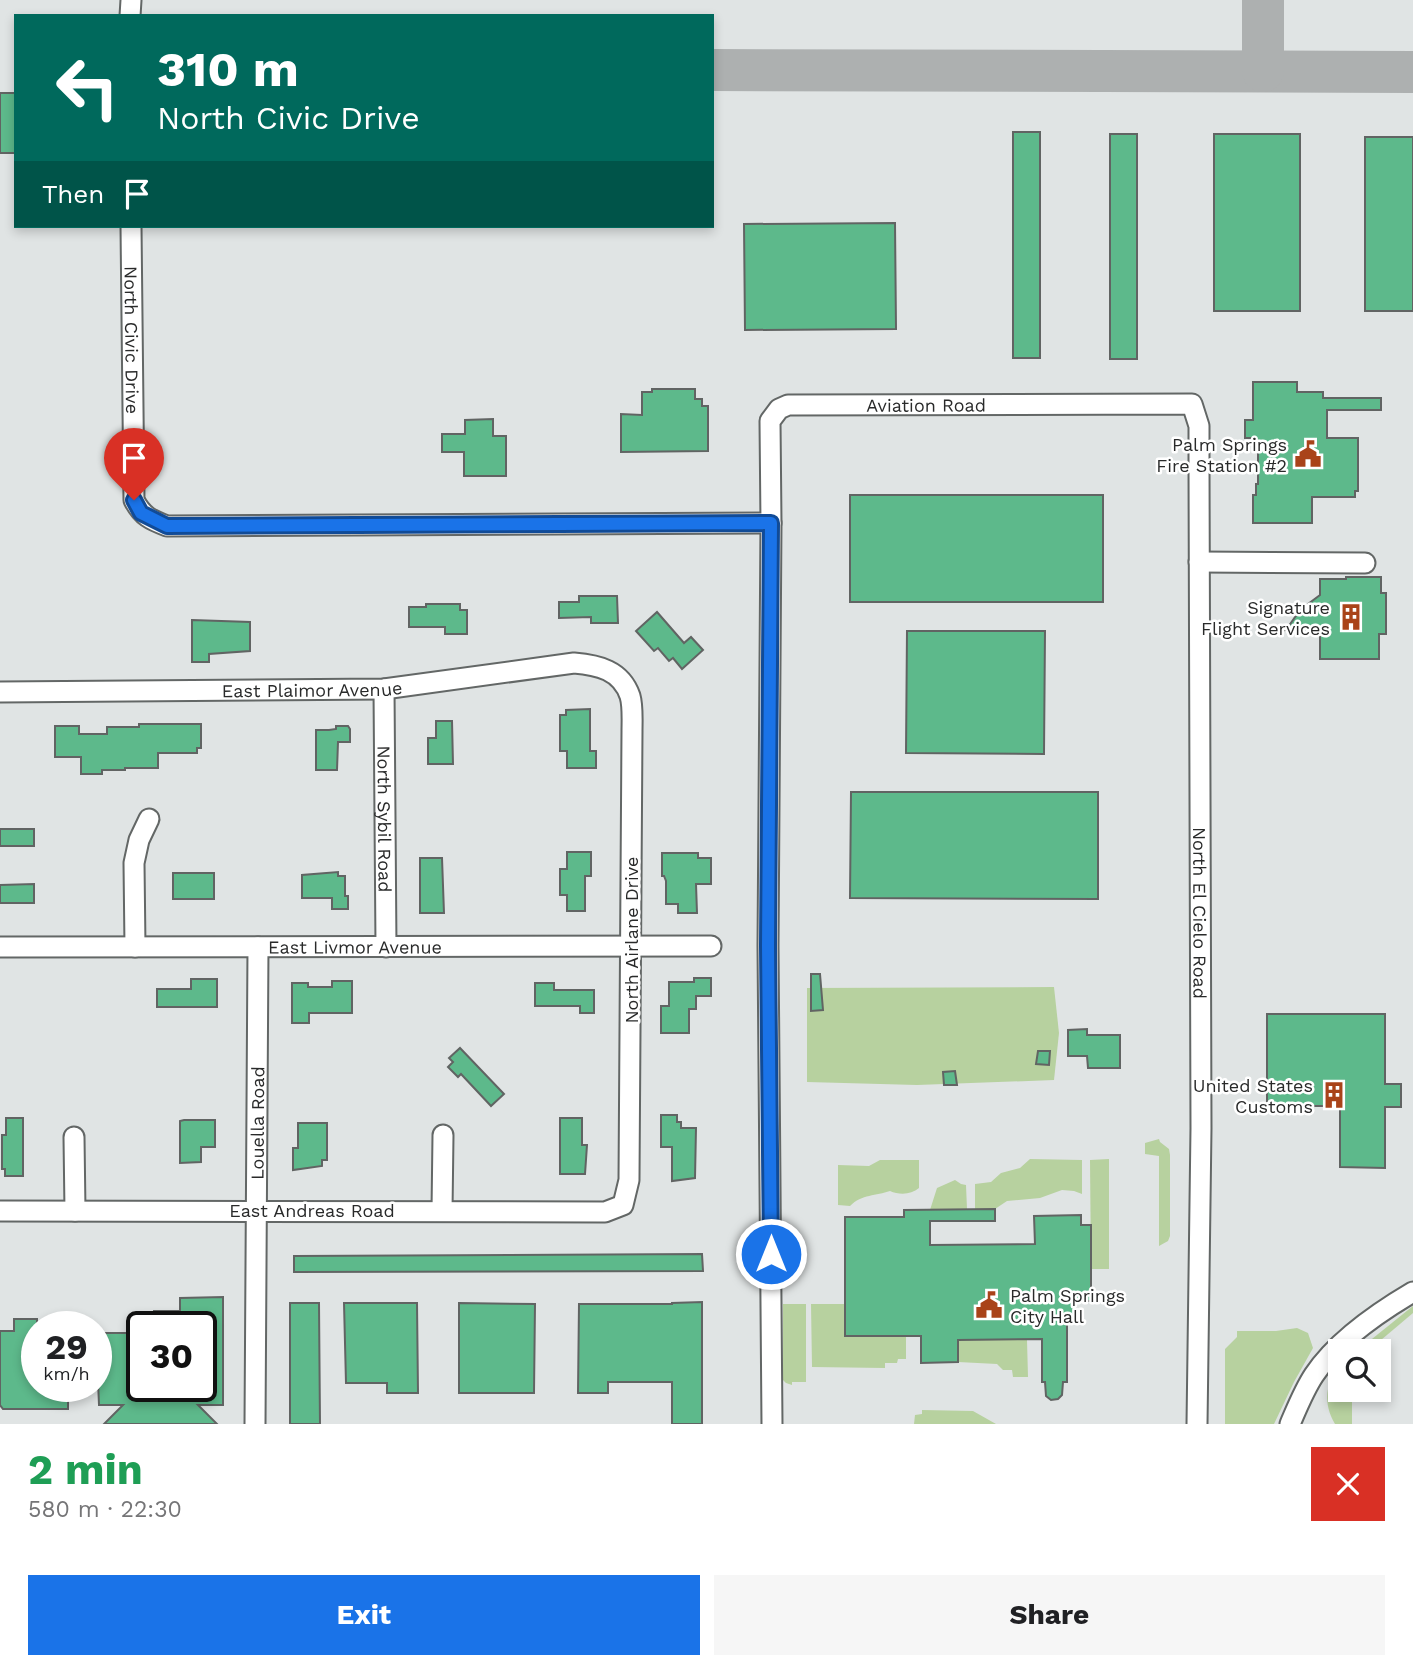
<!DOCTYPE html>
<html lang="en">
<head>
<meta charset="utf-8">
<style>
  body { margin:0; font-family:"Work Sans",sans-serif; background:#f6f6f6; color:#202124; height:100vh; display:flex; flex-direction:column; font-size:26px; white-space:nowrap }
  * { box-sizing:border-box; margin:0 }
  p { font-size:23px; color:#757577 }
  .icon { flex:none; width:38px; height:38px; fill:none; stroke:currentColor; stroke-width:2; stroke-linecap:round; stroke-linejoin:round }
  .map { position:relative; height:1424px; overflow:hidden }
  .sheet { display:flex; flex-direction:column; background:#fff; flex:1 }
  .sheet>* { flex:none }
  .hud { position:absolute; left:14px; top:14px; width:700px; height:214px; border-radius:0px; box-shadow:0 4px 10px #0003; background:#00695c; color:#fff; overflow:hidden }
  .buttons { position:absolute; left:1328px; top:1339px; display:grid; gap:14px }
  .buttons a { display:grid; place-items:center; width:63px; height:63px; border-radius:0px; background:#fff; box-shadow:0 4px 10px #0003; font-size:35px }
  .speed { position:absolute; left:21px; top:1311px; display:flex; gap:14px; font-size:35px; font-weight:700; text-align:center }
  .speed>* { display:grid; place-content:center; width:91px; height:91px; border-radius:50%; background:#fff; box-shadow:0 4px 10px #0003; line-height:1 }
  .speed small { font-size:18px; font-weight:400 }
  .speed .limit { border:4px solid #111; border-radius:10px; background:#fff; color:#111 }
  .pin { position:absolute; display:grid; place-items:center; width:60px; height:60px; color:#fff; margin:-72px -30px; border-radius:50% 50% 50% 0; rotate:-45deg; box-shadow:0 0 7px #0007 }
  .pin .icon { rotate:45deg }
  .me { position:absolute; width:77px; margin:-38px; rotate:0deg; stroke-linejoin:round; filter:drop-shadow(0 0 5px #0008) }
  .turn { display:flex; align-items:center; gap:24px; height:147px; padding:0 28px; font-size:32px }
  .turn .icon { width:91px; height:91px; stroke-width:2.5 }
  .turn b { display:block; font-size:49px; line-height:60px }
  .then { display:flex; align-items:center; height:66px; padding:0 28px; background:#0003; gap:14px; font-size:26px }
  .round { display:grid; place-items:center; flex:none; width:74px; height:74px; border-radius:0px; background:#f6f6f6 }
  .headline { display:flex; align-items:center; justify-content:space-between; height:119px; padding:0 28px }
  h1 { font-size:42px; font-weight:700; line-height:52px; color:#1e9e55 }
  .action { display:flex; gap:14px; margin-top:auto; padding:14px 28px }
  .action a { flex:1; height:80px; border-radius:0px; background:#1a73e8; color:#fff; font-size:28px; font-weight:700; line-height:80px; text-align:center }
  .action a+a { background:#f6f6f6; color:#202124 }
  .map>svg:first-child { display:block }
  .green { fill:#b7d19f }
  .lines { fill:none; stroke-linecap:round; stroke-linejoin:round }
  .taxiway { stroke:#adb0b0; stroke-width:42 }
  .building { fill:#5db98b; stroke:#616463; stroke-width:2 }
  .minor-casing { stroke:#636766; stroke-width:23 }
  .minor { stroke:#fff; stroke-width:19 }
  .route-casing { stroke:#114b97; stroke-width:18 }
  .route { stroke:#1a73e8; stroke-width:12 }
  .labels { text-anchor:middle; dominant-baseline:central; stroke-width:5; stroke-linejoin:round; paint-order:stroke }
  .street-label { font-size:18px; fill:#292a2a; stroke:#fff }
  .poi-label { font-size:18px; fill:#292a2a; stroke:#fff; text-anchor:end }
</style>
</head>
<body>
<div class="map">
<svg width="1413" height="1424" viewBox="0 0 1413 1424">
  <rect width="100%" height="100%" fill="#e0e4e4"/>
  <g class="green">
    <path d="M1054,987L1059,1033L1054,1080L917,1085L807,1082V988Z"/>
    <path d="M1159,1139L1160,1142L1169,1149L1170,1155V1236L1168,1241L1159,1246V1156L1145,1154V1143Z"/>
    <path d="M1030,1159L1082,1160V1194L1074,1191L1062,1190L1040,1198L1007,1201L995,1209H975V1184L991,1182L1001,1173L1020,1168Z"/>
    <path d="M1109,1159V1269H1091L1090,1160Z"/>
    <path d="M880,1160H919V1188C911,1195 899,1195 890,1191C876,1196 862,1194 850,1206L838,1205V1165L869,1166Z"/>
    <path d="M955,1180L961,1184L966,1185L967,1209L930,1210L937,1188Z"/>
    <path d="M783,1304H806V1382H792V1385L786,1383L783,1380Z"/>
    <path d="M811,1304H845L846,1336H906V1359H898L897,1363H885V1368L812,1367Z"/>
    <path d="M1413,1306V1313L1368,1351H1357Z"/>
    <path d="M1297,1328L1308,1333L1313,1348L1294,1382L1274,1424H1225V1349L1237,1337V1331H1276Z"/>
    <path d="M958,1340H1027L1028,1377H1013L1012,1370H1003L997,1364L958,1362Z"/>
    <path d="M1340,1365V1390H1352V1424H1335C1323,1403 1325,1384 1340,1365Z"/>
    <path d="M922,1410L973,1411L996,1424H914L915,1415L922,1414Z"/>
  </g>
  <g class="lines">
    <g class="taxiway">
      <path d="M712,70L1413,72"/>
      <path d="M1263,71V0"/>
    </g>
  </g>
  <g class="building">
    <rect x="0" y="93" width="16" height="60"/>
    <rect x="1013" y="132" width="27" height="226"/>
    <rect x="1110" y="134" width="27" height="225"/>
    <rect x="1214" y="134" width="86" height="177"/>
    <rect x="1365" y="137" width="48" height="174"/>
    <path d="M895,223L896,329L745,330L744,224Z"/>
    <path d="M1253,382H1297V392H1323V398H1381V410H1327V438H1358V491H1355V497H1312V523H1253V495H1256V484H1258V444H1256V438H1245V420H1253Z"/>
    <path d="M652,389H695V399H702V406H708V451L621,452V414L642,415V392H652Z"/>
    <path d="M493,419V436H506V476H464V452H442V434H465V420Z"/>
    <rect x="850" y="495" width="253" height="107"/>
    <path d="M1346,577H1381V593H1386V634H1379V659H1320V629H1316V626L1286,630L1300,610L1320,595V579H1346Z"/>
    <path d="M579,596H617L618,623H591V617L559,618V602H579Z"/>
    <path d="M426,604H460V610H467V634H445V627H409V607H426Z"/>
    <path d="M657,612L684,643L691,637L703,650L682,669L673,658L669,661L658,648L654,651L636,631Z"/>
    <path d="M192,620L250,622V651L209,654V662H192Z"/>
    <path d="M907,631H1045L1044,754L906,753Z"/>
    <path d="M590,709V751H596V768H567V751H560V715H566V710Z"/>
    <path d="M436,721H452L453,764H428V738H436Z"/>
    <path d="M139,724H201V748H197V753H158V768H125V770H102V774H81V757H55V726H79V734H107V727H139Z"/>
    <path d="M336,726H348L350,729V742H338L337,770H316V730H329L336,729Z"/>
    <path d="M851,792H1098V899L850,898Z"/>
    <rect x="0" y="829" width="34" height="17"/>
    <path d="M567,852H591V876H585V911H567V895H560V869H567Z"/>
    <path d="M662,853H698V858H711V884H696L697,913H678V904H666V881L664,876H662Z"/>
    <path d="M420,858H442L444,913H420Z"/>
    <path d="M338,872V876H345V896H348V909H332V898H302V875Z"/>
    <rect x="173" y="873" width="41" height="26"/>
    <path d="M34,884V903H0V885Z"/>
    <path d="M811,974H820L823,1010L811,1011Z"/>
    <path d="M694,978H711V996H696V1009H689V1033H661V1006H669V982H694Z"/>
    <path d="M191,979H217V1007H157V989H191Z"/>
    <path d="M332,981H352V1013H309V1023H292V983H308V987H332Z"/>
    <path d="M535,983H554V990H594V1013H580V1006H535Z"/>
    <path d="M1267,1014H1385V1084H1401V1107H1385V1168L1340,1167V1106H1267Z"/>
    <path d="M1087,1029V1035H1120V1068H1088L1087,1056H1068V1030Z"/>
    <path d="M460,1048L504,1094L491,1106L461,1074L458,1077L448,1067L453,1062L449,1058Z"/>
    <path d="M1038,1051H1050L1049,1065L1036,1064Z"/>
    <path d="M955,1071L957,1085H944L943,1072Z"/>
    <path d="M661,1115H677V1122H681V1128H696L695,1178L672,1181V1147H661Z"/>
    <path d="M6,1118H23V1176H5V1169H2V1135H6Z"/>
    <path d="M560,1118H582V1145H587L585,1174H560Z"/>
    <path d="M184,1120H215V1147H201V1162L180,1163V1121Z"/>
    <path d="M298,1123H327V1160H322V1166L293,1170V1148H298Z"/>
    <path d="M995,1209V1221H930V1245L1035,1244L1034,1216L1081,1215V1225H1091V1301H1076V1321H1067V1382H1063L1062,1395L1058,1399L1051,1400L1046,1396L1045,1382H1042V1339L958,1340V1362L921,1363V1336H845V1217H904V1210Z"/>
    <path d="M702,1254L703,1271L294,1272V1256Z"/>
    <path d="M223,1297V1405H198L217,1424H104L123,1405H99L96,1333H142V1386H201V1326H189L154,1314V1311H180V1298Z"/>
    <path d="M702,1302V1424H672V1382H608V1393H578L579,1304H672V1303Z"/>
    <path d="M290,1303H319L320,1424H290Z"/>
    <path d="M344,1303H417L418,1393H387V1383H346Z"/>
    <path d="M459,1303L535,1304L534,1393H459Z"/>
    <path d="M14,1319H37V1386H68V1409H3L0,1405V1331H14Z"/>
  </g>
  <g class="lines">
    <defs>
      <g id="minor">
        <path d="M130,16L131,0"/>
        <path id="s1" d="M131,226L134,500C142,516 151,520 167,526L771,523"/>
        <path d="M1199,562L1365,563"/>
        <path id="s2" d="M384,689L386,947"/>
        <path id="s3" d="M0,692L384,689L574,663C598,665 621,670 630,696C633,706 632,720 632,731L629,1180L623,1205L605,1212L0,1211"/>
        <path id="s4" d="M0,947L711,946"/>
        <path d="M135,947L134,863L139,840L149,819"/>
        <path d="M74,1137L75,1211"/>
        <path d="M442,1211L443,1135"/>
        <path id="s5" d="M255,1424L258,947"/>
        <path id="s6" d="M772,1424L768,946L771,523L770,421L779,409L788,405L1192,404L1199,426V464L1201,1128L1197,1424"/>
        <path d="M1290,1424C1297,1408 1304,1390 1314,1375C1336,1342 1379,1312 1413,1292"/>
      </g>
    </defs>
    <use href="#minor" class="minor-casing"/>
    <use href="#minor" class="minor"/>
  </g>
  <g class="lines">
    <defs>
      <path id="route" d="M134,500L141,513L167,526L771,523L768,946L771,1254"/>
    </defs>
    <use href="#route" class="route-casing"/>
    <use href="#route" class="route"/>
  </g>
  <defs>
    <symbol id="civic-bare" viewBox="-9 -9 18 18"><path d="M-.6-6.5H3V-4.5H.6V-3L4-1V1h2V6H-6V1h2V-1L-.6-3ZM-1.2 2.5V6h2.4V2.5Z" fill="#a94319" stroke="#fff" stroke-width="2.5" paint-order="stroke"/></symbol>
    <symbol id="building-bare" viewBox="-9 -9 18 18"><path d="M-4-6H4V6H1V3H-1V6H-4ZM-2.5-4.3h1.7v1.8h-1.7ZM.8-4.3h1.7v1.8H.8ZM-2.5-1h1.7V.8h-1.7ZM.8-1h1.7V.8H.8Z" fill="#a94319" stroke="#fff" stroke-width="2.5" paint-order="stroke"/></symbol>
  </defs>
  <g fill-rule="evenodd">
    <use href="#civic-bare" x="1289" y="435" width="38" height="38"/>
    <use href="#building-bare" x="1332" y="598" width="38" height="38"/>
    <use href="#building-bare" x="1315" y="1076" width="38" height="38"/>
    <use href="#civic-bare" x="970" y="1286" width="38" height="38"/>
  </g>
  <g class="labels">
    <g class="street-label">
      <text stroke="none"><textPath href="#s1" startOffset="114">North Civic Drive</textPath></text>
      <text stroke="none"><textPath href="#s6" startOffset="1166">Aviation Road</textPath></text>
      <text stroke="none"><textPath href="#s3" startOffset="312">East Plaimor Avenue</textPath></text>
      <text stroke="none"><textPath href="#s2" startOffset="130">North Sybil Road</textPath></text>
      <text stroke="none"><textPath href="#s6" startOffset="1942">North El Cielo Road</textPath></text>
      <text transform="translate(631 940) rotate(-90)">North Airlane Drive</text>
      <text stroke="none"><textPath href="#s4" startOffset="355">East Livmor Avenue</textPath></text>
      <text stroke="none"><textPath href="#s5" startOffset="301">Louella Road</textPath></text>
      <text x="312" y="1210">East Andreas Road</text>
    </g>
    <g class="poi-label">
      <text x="1287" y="444">Palm Springs<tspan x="1287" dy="21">Fire Station #2</tspan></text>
      <text x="1330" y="607">Signature<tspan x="1330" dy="21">Flight Services</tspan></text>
      <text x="1313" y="1085">United States<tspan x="1313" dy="21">Customs</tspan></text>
      <text x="1010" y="1295" text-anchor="start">Palm Springs<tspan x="1010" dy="21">City Hall</tspan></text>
    </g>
  </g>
</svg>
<div class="buttons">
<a><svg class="icon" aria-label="search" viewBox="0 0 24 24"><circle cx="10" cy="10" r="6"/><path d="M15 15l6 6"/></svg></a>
</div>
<div class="speed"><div>29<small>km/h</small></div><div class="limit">30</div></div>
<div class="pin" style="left:134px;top:500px;background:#d93025"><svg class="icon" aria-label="arrive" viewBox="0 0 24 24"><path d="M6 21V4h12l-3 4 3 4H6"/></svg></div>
<svg class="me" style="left:771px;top:1254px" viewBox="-20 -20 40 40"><circle r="17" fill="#1a73e8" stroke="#fff" stroke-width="3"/><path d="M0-11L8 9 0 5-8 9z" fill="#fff"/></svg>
<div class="hud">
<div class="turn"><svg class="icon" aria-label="left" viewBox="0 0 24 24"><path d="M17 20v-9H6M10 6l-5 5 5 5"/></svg><div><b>310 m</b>North Civic Drive</div></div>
<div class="then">Then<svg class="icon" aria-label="arrive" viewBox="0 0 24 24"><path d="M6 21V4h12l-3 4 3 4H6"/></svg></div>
</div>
</div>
<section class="sheet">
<div class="headline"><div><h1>2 min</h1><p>580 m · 22:30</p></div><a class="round" style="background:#d93025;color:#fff"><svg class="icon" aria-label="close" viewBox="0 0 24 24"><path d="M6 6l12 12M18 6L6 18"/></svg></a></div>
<div class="action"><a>Exit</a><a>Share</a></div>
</section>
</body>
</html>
